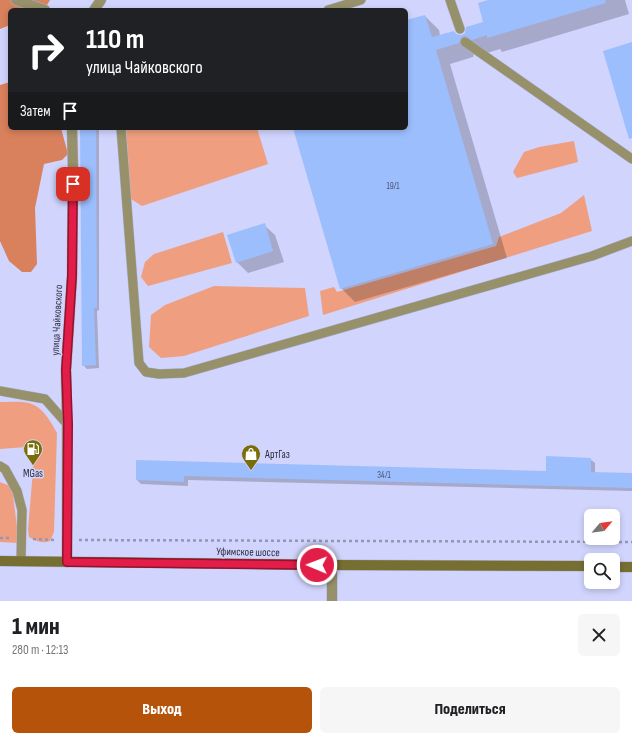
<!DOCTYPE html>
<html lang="ru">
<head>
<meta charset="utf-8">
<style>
  body { margin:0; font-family:"Sofia Sans Condensed",sans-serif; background:#f6f6f6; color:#202124; height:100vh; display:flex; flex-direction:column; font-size:15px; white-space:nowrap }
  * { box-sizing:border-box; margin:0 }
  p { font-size:13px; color:#757577 }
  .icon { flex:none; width:22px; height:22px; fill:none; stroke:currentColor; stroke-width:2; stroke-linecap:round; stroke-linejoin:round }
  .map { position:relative; height:601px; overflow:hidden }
  .details { display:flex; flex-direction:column; background:#fff; flex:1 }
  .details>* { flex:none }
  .guide { position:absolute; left:8px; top:8px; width:400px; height:122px; border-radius:6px; box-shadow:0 2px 6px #0003; background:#202124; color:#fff; overflow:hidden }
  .needle { width:26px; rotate:61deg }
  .buttons { position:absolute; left:584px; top:509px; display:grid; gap:8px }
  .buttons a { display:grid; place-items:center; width:36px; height:36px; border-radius:6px; background:#fff; box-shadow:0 2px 6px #0003; font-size:20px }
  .pin { position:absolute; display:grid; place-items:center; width:34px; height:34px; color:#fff; margin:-17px; border-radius:8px; box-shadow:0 2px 6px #0006 }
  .me { position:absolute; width:44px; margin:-22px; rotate:271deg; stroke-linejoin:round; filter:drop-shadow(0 0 3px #0008) }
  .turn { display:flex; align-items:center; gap:14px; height:84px; padding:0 12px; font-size:18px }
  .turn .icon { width:52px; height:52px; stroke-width:2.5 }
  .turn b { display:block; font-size:28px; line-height:34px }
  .then { display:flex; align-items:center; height:38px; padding:0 12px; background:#0003; gap:8px; font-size:15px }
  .round { display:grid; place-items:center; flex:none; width:42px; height:42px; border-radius:6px; background:#f6f6f6 }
  .head { display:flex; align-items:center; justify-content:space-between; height:68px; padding:0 12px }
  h1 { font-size:24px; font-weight:800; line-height:30px }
  .action { display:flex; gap:8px; margin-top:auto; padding:8px 12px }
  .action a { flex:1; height:46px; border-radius:6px; background:#b45309; color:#fff; font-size:16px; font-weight:800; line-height:46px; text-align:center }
  .action a+a { background:#f6f6f6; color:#202124 }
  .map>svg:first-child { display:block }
  .green { fill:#ef9f80 }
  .forest { fill:#d9805c }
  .shadow { fill:#0003 }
  .building { fill:#9cbefd }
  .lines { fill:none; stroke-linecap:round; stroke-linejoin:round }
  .lane-casing { stroke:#b0b3d7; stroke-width:10 }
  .street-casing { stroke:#b0b3d7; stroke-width:11 }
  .secondary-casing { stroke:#b0b3d7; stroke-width:11 }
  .path { stroke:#9396b5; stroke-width:2.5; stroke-dasharray:3 3; stroke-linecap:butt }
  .lane { stroke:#96916a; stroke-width:9 }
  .street { stroke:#96916a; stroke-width:10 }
  .secondary { stroke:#776f32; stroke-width:10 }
  .route-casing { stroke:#92132f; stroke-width:10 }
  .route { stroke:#e11d48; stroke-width:7 }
  .labels { text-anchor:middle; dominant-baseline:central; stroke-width:3; stroke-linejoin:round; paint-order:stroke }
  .number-label { font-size:9px; fill:#49526e }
  .street-label { font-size:11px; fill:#2d2e3e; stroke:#d1d4fd }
  .poi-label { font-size:11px; fill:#2d2e3e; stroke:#d1d4fd; text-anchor:start }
</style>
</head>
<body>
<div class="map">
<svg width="632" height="601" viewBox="0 0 632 601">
  <rect width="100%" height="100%" fill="#d1d4fd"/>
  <g class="green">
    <path d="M126,128H257L268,164L142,206L131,199Z"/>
    <path d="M574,141L578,162L517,178L513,172L524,152L539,147Z"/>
    <path d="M584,195L592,231L323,315L320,291L334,287L337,292L496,246L499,237L561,213Z"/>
    <path d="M223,232L232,263L148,286L141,277L145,262L154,254Z"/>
    <path d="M214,286L305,288L309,316L184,356L161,358L149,347L151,315L165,305Z"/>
    <path d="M0,402C8,402 22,401 29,403C43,407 51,422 57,433L54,532L50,541C42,544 36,541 29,537L28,530L34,458L31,450L26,447L0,449Z"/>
    <path d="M0,482L10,486L13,495L19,543L0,542Z"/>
  </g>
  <g class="forest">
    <path d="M0,0H50L44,10H10V25L0,29Z"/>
    <path d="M10,82V128H61L68,154L62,160L44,164L35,208L37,264L31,272H22L9,261L0,241V85Z"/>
  </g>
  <g class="shadow">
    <path d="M492,0H625L629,14L502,52L500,49L487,53H474L473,57L450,64L507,258L355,302L341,288L294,128H406V22L425,16L439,30L440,36L454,32L457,35L462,36L485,23Z"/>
    <path d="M81,128H99V310L97,311L99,368L87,369L83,365Z"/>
    <path d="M264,225L275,235L284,262L248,273L237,262Z"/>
    <path d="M590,459L595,463V473L632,474V491L188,480V486L141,484L137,480V461L547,472Z"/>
  </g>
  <g class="building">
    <path d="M488,0H605L606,3L487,38V35L472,40L466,36H463L460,39L459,43L436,50L493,244L340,289L293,128H406V20L425,15L432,37L454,31L456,34L462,35L465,33L466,27L483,22L478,3Z"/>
    <path d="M632,42V138L629,139L603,51Z"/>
    <path d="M80,128H96L97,308H94L96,365L82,366Z"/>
    <path d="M265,223L273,251L236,263L227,235Z"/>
    <path d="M546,456L591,458V472L632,473V488L184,476V482L136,480V460L546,471Z"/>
  </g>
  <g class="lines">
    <defs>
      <g id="lane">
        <path d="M450,0L460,29"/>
        <path d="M328,10L361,0"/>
        <path d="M465,42L632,159"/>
        <path d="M121,128L139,363L146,372L159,374L184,373L592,256L632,241"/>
        <path d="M0,391L45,399L67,424"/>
        <path d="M0,466L5,469L17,491L22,510L21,561"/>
      </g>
      <g id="street">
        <path d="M16,0L45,10"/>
        <path d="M94,10L101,0"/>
        <path d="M67,562V424L66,370L72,276L73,169L72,128"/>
        <path d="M332,565V601"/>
      </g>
      <g id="secondary">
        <path d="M0,561L332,565L591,566"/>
        <path d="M613,567H632"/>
      </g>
    </defs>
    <use href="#lane" class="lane-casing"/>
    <use href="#street" class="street-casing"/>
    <use href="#secondary" class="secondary-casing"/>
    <g class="path">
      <path d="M0,538H12"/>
      <path d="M33,539L56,540"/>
      <path d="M79,540L632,542"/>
    </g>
    <use href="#lane" class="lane"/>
    <use href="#street" class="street"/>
    <use href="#secondary" class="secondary"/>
  </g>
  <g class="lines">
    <defs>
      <path id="route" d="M73,184L72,276L66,370L68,424L67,562L317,565"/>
    </defs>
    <use href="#route" class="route-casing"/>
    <use href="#route" class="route"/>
  </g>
  <defs>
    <symbol id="fuel-pin" viewBox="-11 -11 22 30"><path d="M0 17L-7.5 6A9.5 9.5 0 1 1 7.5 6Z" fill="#796d09" stroke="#d1d4fd"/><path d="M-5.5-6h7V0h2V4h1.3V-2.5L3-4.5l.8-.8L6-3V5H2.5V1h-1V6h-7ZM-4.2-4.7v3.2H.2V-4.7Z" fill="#fff"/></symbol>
    <symbol id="shop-pin" viewBox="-11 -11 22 30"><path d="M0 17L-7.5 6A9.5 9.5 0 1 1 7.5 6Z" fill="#796d09" stroke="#d1d4fd"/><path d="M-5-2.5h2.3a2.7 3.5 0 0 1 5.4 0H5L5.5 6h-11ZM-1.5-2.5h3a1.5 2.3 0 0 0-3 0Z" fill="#fff"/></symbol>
  </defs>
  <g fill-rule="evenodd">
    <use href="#fuel-pin" x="22" y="438" width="22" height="30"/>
    <use href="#shop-pin" x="240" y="443" width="22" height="30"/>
  </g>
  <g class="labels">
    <g class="number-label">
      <text x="393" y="186">19/1</text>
      <text x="384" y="475">34/1</text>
    </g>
    <g class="street-label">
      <text transform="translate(57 320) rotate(-87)">улица Чайковского</text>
      <text transform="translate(248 552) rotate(1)">Уфимское шоссе</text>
    </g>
    <g class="poi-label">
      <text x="265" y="454">АртГаз</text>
      <text x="33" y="473" text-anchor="middle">MGas</text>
    </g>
  </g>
</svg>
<div class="buttons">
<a><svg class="needle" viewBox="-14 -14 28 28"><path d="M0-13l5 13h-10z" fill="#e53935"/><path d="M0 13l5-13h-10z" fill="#757577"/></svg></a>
<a><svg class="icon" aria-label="search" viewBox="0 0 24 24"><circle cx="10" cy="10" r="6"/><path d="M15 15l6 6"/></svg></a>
</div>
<div class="pin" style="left:73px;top:184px;background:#d93025"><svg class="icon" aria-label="arrive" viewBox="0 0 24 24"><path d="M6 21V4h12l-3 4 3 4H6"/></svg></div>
<svg class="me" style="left:317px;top:565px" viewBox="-20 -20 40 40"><circle r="17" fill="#e11d48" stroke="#fff" stroke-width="3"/><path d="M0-11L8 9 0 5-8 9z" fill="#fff"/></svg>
<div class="guide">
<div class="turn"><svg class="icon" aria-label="right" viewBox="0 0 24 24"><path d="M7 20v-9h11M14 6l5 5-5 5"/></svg><div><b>110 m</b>улица Чайковского</div></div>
<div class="then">Затем<svg class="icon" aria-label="arrive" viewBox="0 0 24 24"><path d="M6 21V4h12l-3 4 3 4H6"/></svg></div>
</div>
</div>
<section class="details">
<div class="head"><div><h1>1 мин</h1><p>280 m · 12:13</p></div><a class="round"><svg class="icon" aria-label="close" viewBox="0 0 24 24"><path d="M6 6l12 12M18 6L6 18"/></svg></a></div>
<div class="action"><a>Выход</a><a>Поделиться</a></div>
</section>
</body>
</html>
